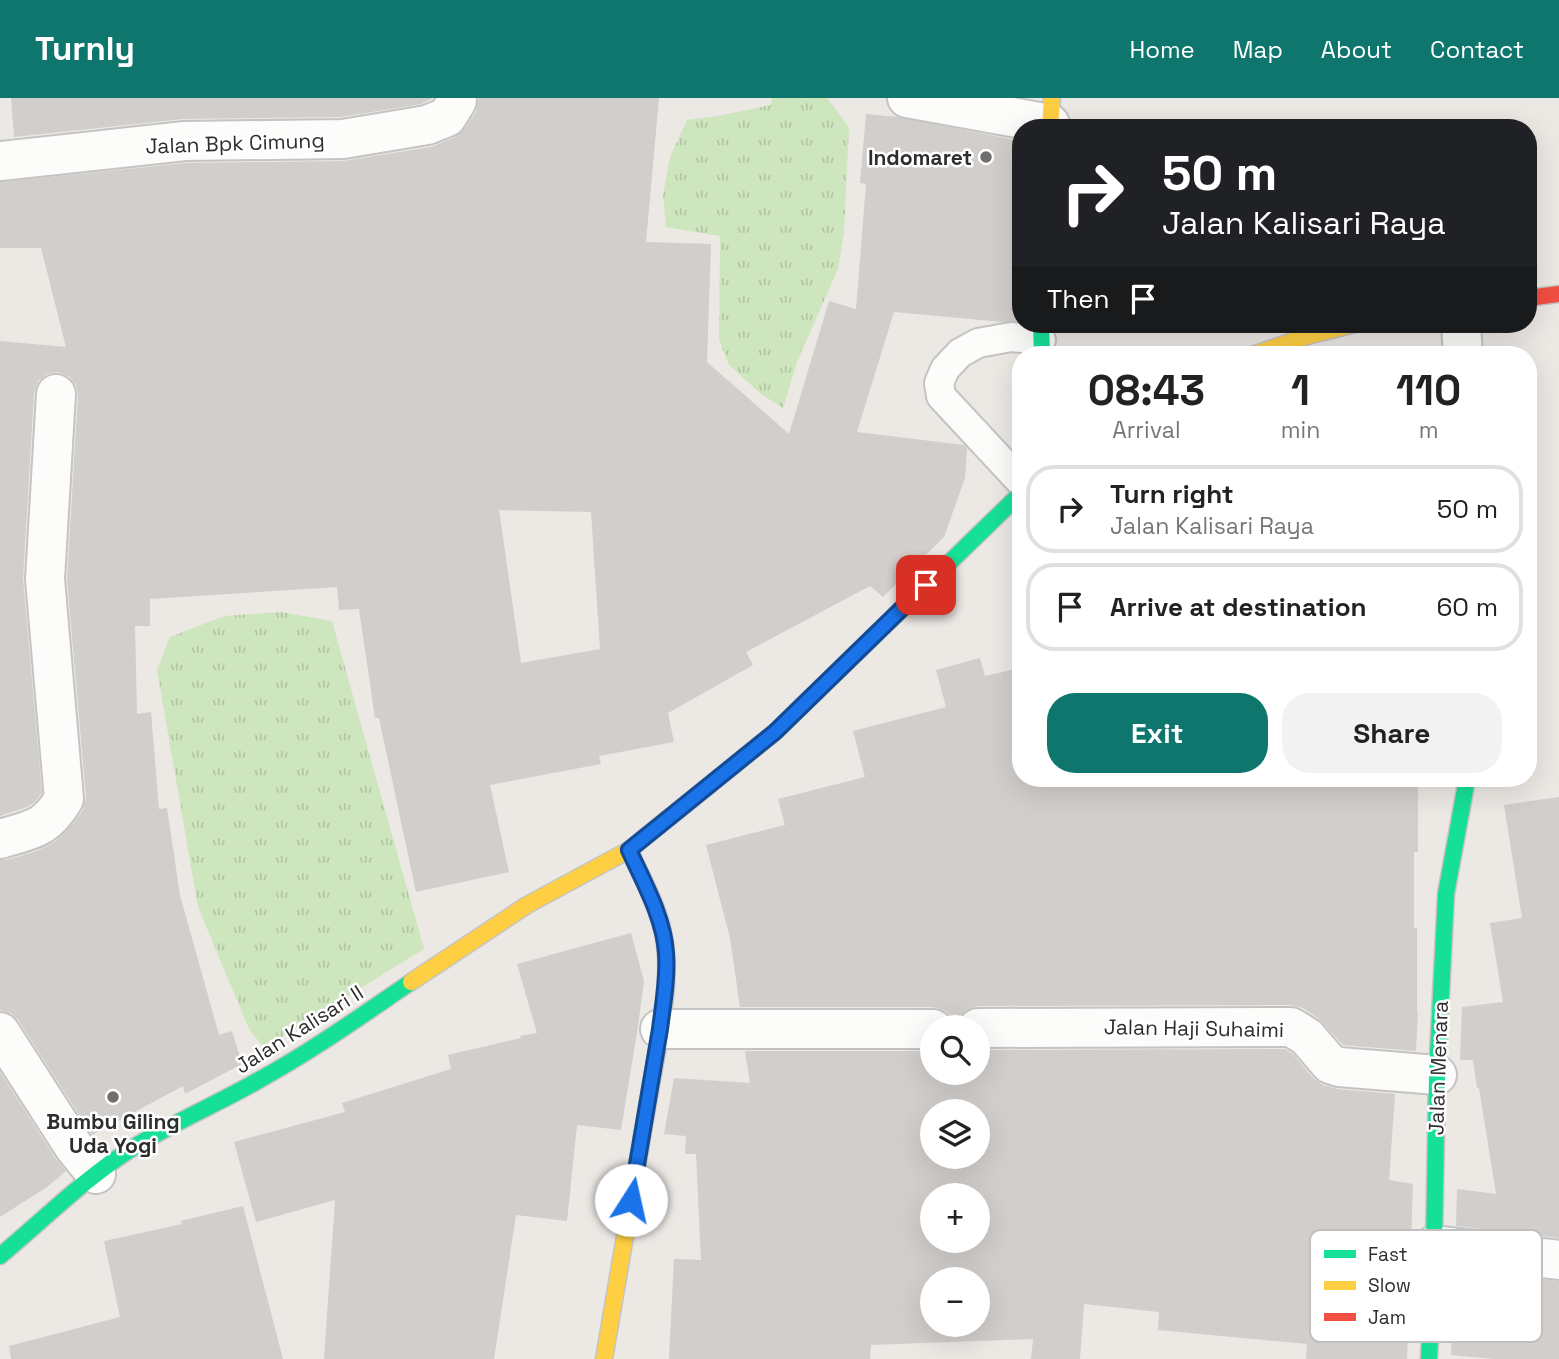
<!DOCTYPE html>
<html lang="en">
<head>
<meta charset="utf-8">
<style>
  body { margin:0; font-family:"Space Grotesk",sans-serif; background:#f2f2f2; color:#222; height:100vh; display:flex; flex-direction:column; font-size:26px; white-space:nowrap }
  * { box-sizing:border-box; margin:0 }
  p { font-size:23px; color:#767676 }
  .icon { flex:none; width:38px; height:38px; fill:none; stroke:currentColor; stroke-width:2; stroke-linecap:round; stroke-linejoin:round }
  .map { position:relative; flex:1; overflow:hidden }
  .side { position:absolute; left:1012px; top:248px; width:525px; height:441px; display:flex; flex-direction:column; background:#fff; border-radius:28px; box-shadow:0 7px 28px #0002 }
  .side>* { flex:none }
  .hud { position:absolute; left:1012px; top:21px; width:525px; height:214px; border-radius:28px; box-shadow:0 7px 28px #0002; background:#202124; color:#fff; overflow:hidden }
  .controls { position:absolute; left:920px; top:917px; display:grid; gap:14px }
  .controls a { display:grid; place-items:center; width:70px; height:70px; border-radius:50%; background:#fff; box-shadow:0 7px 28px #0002; font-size:35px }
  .pin { position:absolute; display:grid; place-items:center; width:60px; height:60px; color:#fff; margin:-30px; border-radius:14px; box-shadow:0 4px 10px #0006 }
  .me { position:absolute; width:77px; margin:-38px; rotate:10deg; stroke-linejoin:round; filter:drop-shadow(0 0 5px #0008) }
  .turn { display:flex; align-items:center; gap:24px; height:147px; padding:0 35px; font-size:32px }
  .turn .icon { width:91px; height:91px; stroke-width:2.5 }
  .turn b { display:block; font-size:49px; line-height:60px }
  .then { display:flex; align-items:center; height:66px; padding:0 35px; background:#0003; gap:14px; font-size:26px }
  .eta { display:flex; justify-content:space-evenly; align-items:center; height:119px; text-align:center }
  .eta b { font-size:42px; font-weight:800; line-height:49px }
  .cta { display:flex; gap:14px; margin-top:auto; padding:14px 35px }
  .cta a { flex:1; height:80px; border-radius:28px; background:#0f766e; color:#fff; font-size:28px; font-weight:800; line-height:80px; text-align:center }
  .cta a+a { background:#f2f2f2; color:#222 }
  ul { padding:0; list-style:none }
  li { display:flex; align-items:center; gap:21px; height:88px; margin:0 14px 10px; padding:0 21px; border:4px solid #e0e0e0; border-radius:28px }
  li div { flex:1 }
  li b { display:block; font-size:26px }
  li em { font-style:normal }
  header { display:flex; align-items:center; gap:42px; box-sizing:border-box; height:98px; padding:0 35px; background:#0f766e; color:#fff }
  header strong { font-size:33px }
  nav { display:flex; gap:38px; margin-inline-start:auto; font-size:24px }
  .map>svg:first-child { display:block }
  .grass { fill:url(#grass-tufts) }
  .building { fill:#d1cecb; fill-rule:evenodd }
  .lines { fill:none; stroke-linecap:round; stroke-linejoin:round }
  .lane-casing { stroke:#c5c4c5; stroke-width:32 }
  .street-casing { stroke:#c5c4c5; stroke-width:42 }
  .fast-casing { stroke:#c5c4c5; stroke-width:19 }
  .slow-casing { stroke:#c5c4c5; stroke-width:19 }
  .jam-casing { stroke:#c5c4c5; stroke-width:19 }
  .lane { stroke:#fcfcfb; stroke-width:28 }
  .street { stroke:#fcfcfb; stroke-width:38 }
  .fast { stroke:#16e098; stroke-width:16 }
  .slow { stroke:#ffcf43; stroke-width:16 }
  .jam { stroke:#f24e42; stroke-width:16 }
  .route-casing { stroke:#114b97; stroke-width:18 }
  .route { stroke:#1a73e8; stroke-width:12 }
  .poi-dot { fill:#706f6e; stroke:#fff; stroke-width:2.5 }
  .labels { text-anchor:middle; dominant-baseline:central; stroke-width:5; stroke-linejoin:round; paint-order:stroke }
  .street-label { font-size:21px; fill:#2e2e2e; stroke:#fff }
  .poi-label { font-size:21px; font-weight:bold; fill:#2e2e2e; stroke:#fff; text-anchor:end }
  .key { fill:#fff; stroke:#c0c0c0; stroke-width:2 }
  .key-label { font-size:19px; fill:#2e2e2e }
</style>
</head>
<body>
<header>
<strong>Turnly</strong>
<nav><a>Home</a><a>Map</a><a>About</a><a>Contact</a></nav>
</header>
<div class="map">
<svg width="1559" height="1261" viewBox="0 0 1559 1261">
  <defs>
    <pattern id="grass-tufts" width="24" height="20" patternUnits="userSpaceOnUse" patternTransform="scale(1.75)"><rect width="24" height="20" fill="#cee6be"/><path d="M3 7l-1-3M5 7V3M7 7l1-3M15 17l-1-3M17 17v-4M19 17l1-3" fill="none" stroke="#b1c6a4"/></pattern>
  </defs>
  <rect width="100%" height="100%" fill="#ece8e4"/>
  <g class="grass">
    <path d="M772,0H827L849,29L844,134L838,171L797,264L783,310L761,296L729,267L719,242L720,138L666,129L663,97L670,59L687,22L718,18L771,7Z"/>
    <path d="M281,514L332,523L424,851L264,950L249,931L198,809L157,572L170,539L224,518Z"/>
  </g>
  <g class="building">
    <path d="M11,0H433L421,6L341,19L183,21L14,39Z"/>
    <path d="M479,0H659L646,144L711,146L707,264L789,336L829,203L856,211L866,86L860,85L866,16L898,19L1020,43V223L1003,224L894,214L857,334L964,347L967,350L965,380L944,439L883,499L870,488L746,554L753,567L668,615L674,644L599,658L601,666L490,687L509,774L416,794L379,620H375L359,511L339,512L337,489L150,501V528H135L137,616L151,614L159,711L167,710L180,797L219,937L232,933L242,966L185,996L183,988L92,1037L18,922L11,915L0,912V762H6L37,753L56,743L75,723L83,712L86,699L67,481L78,297L76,287L69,278L57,274L47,276L38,283L34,295L23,480L42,695L35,704L27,709L0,718V243L66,249L41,150H0V84L186,65L343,63L431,49L455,39L465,31L476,14ZM499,412L591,414L600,551L521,565Z"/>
    <path d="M980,560L985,578L1020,570V681H1418V754H1414V830H1417V914H1418L1416,953L1343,947L1319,921L1303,910L1291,907L978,908L966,912L959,919L956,929H955L952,920L944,912L933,909H740L730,840L706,747L785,727L778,701L865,679L853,633L946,609L936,572Z"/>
    <path d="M1559,699V1140L1456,1128L1457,1091L1496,1096L1479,990H1477L1473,962H1460L1462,909L1503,904L1490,825L1522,820L1504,707Z"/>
    <path d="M631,835L644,883L638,928L621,1032L577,1027L567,1123L516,1117L494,1261H324L335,1102L256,1124L234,1044L345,1014L342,1005L451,971L448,957L521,940L520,938L537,935L517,866Z"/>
    <path d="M1285,951L1293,956L1313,980L1323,987L1337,991L1395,996L1389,1082L1413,1086L1407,1261H1306L1307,1246L1158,1232L1159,1214L1084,1206L1080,1261H1031L1033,1241L871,1247L870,1261H669L674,1161L701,1162L696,1056H685L686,1038L664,1036L674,980L750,985L745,953H933V975H978V952ZM933,1013H978V1059H933ZM933,1097H978V1143H933ZM933,1181H978V1227H933Z"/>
    <path d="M0,974L56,1061L66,1073L47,1089L0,1119Z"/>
    <path d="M243,1108L283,1261H11L9,1248L120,1219L104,1143L182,1126L181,1123Z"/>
    <path d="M1455,1172L1559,1183V1261H1493L1451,1257Z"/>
  </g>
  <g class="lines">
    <defs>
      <path id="lane" d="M1020,383L941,298L939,285L945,271L960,255L978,245L1011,239L1041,242"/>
      <g id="street">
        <path d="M907,0L1050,26"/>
        <path d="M0,63L185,43L343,41L427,27L447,19L457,3V0"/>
        <path d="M1461,226L1463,257"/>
        <path d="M0,741C33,731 45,732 64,701L45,481L56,296"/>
        <path d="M978,930L1291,929L1307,939L1330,966L1339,969L1437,977"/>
        <path d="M660,931H933"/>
        <path d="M0,934L74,1049L96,1076"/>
        <path d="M1434,1147L1559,1162"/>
      </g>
      <g id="fast">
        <path d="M1041,226L1042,257"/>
        <path d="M846,565L1020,396"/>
        <path d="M0,1158C42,1123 82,1083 128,1053C169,1026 216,1007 259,982C312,953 361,918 411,884"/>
        <path d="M1429,1261L1434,1147L1437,977L1446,796L1467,681"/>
      </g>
      <g id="slow">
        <path d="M1050,30L1052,0"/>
        <path d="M1253,257L1307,238L1355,226"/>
        <path d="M411,884L527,807L629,752L775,634L846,565"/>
        <path d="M604,1261C619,1175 633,1090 648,1004C656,955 671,895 665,846C661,813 643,782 629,752"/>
      </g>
      <path id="jam" d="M1528,200L1559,196"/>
    </defs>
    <use href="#lane" class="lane-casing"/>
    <use href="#street" class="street-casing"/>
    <use href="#fast" class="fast-casing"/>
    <use href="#slow" class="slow-casing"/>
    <use href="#jam" class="jam-casing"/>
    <use href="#lane" class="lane"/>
    <use href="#street" class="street"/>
    <use href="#fast" class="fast"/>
    <use href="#slow" class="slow"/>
    <use href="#jam" class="jam"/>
  </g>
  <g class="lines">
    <defs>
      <path id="route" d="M631,1102L660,931C663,906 668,880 666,855C664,820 643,783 629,752L775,634L926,487"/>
    </defs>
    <use href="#route" class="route-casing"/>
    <use href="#route" class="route"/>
  </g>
  <g class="poi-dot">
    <circle cx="986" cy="59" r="7"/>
    <circle cx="113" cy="999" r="7"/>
  </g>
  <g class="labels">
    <g class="street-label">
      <text transform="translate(235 45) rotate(-2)">Jalan Bpk Cimung</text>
      <text transform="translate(1194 930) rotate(1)">Jalan Haji Suhaimi</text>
      <text transform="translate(299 931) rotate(-32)">Jalan Kalisari II</text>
      <text transform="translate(1438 970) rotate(-88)">Jalan Menara</text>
    </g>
    <g class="poi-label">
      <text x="972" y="59">Indomaret</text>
      <text x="113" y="1023" text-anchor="middle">Bumbu Giling<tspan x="113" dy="24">Uda Yogi</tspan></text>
    </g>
  </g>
  <rect x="1310" y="1132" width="232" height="112" rx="10" class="key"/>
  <rect x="1324" y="1152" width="32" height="8" fill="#16e098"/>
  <rect x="1324" y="1183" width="32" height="9" fill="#ffcf43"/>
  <rect x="1324" y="1215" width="32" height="8" fill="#f24e42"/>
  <g class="key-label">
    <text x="1368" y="1163">Fast</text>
    <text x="1368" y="1194">Slow</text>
    <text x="1368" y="1226">Jam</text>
  </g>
</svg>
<div class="controls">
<a><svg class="icon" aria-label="search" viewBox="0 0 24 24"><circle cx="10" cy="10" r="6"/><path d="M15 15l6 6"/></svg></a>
<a><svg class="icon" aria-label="layers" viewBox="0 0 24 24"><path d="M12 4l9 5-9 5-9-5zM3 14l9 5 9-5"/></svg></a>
<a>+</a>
<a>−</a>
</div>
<div class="pin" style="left:926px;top:487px;background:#d93025"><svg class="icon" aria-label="arrive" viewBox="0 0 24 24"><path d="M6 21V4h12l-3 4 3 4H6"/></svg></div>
<svg class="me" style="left:631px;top:1102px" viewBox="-20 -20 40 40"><circle r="19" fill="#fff"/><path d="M0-13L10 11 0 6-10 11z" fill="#1a73e8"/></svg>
<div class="hud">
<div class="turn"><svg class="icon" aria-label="right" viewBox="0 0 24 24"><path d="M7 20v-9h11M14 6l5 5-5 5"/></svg><div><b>50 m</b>Jalan Kalisari Raya</div></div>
<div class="then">Then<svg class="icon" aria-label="arrive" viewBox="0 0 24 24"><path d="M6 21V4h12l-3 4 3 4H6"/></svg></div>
</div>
<section class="side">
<div class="eta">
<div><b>08:43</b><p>Arrival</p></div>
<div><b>1</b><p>min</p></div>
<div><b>110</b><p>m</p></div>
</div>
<ul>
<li><svg class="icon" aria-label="right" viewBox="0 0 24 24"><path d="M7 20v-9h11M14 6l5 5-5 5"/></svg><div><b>Turn right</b><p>Jalan Kalisari Raya</p></div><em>50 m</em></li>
<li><svg class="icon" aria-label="arrive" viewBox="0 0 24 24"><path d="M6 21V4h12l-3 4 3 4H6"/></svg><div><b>Arrive at destination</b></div><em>60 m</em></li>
</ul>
<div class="cta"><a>Exit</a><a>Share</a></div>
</section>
</div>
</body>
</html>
